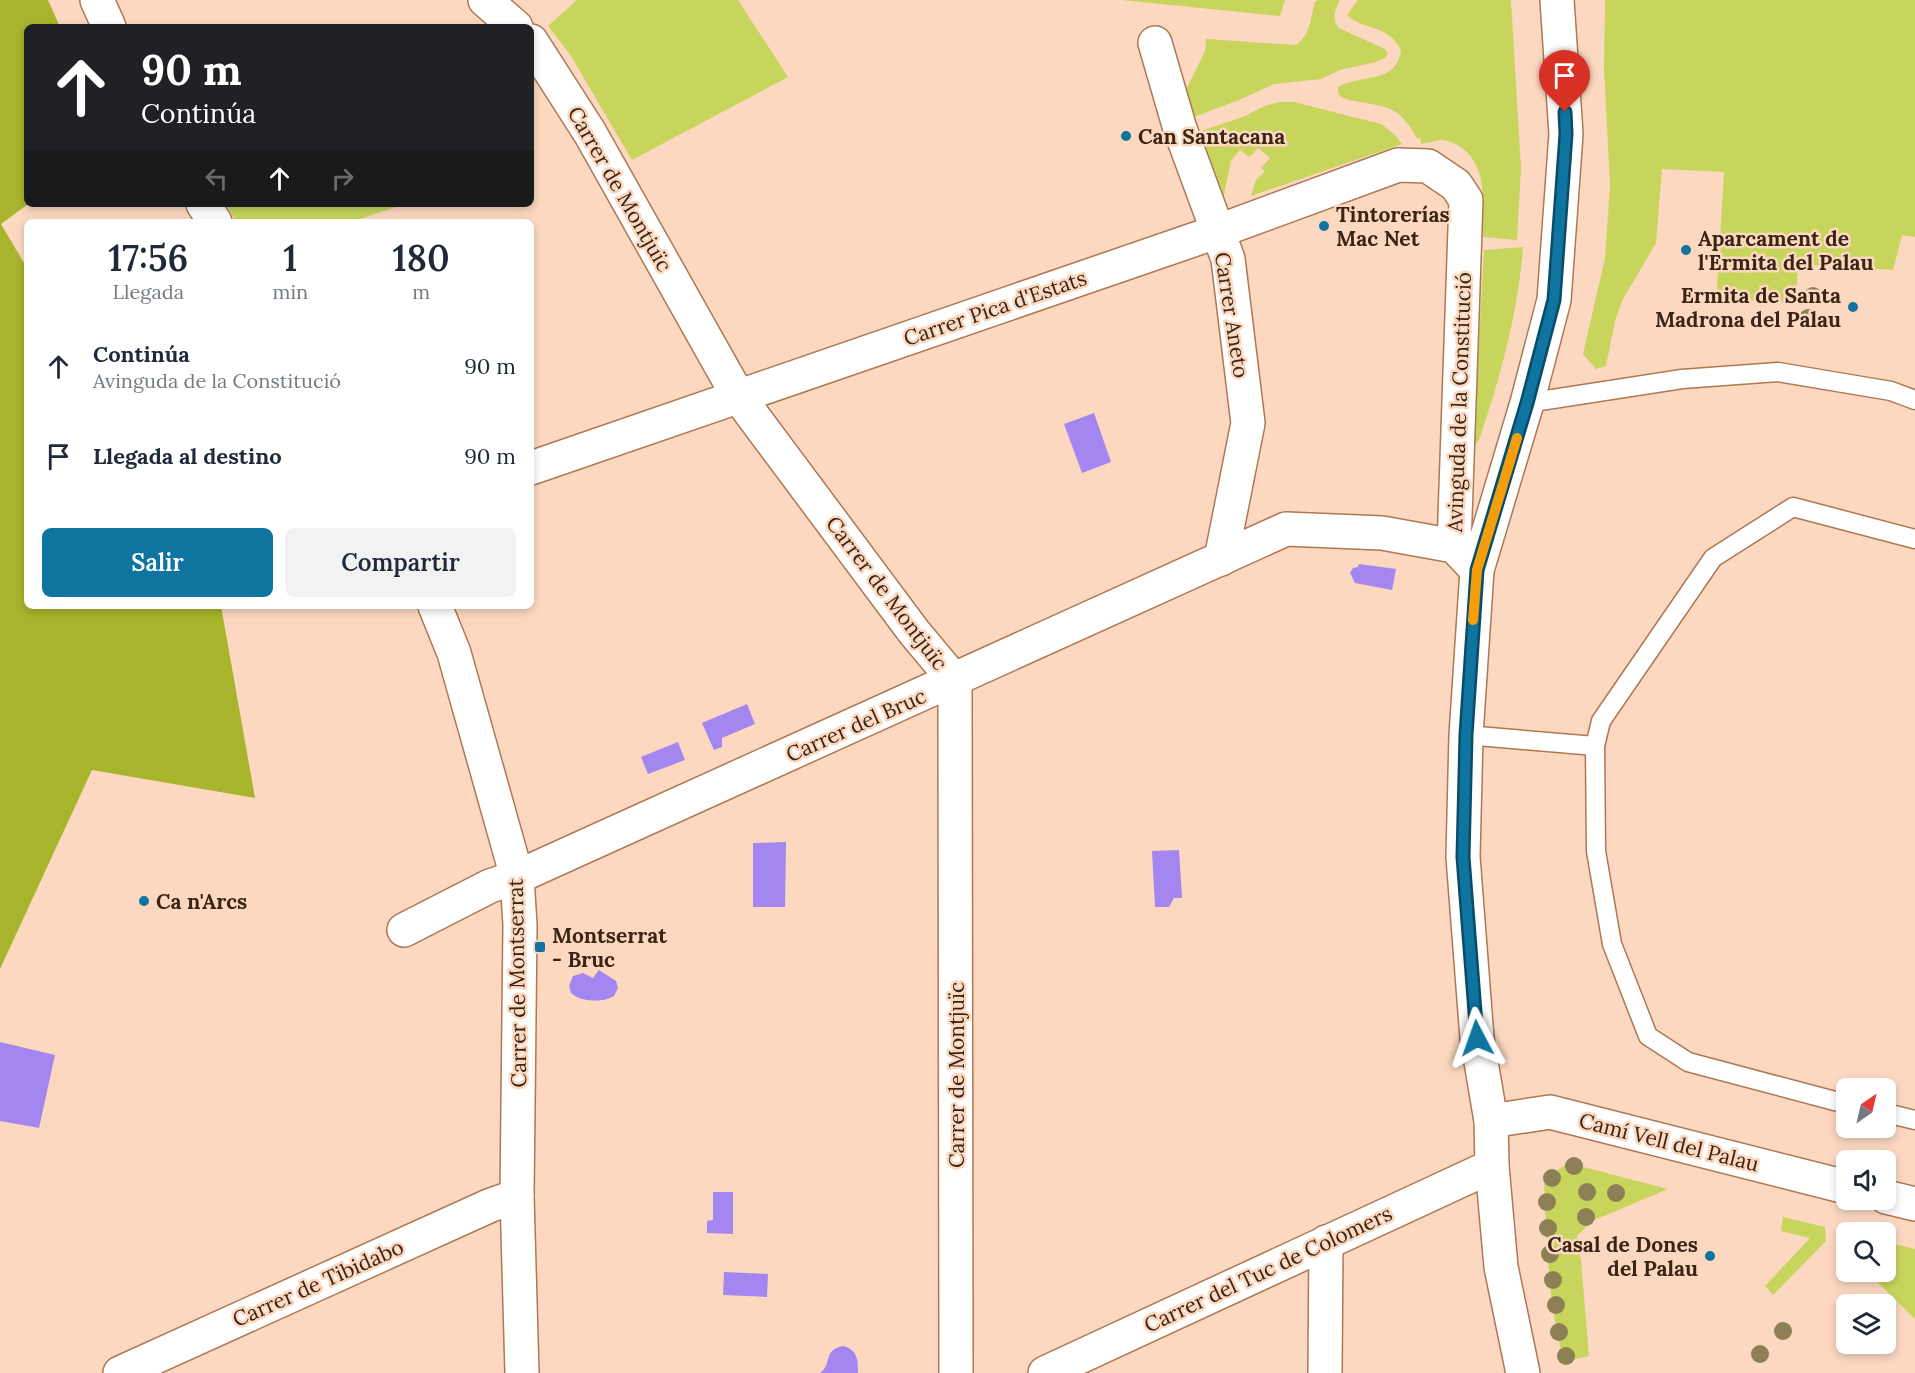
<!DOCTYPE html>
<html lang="es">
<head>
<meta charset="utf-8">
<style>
  body { margin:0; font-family:Lora,serif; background:#f2f2f3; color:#1f2937; height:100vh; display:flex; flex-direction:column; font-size:22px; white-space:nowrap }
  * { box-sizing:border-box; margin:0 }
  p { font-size:20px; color:#747a83 }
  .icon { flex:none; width:33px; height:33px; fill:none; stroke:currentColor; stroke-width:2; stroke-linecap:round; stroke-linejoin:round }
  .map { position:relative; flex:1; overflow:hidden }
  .sheet { position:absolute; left:24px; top:219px; width:510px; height:390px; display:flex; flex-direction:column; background:#fff; border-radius:9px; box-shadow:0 3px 9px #0003 }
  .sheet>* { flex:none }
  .guide { position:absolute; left:24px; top:24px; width:510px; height:183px; border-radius:9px; box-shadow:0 3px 9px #0003; background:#202124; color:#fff; overflow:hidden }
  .needle { width:39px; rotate:34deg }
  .controls { position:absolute; left:1836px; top:1078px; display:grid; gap:12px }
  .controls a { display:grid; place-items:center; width:60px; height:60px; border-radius:9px; background:#fff; box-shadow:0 3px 9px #0003; font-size:30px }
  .pin { position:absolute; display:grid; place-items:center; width:51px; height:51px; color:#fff; margin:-62px -26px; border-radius:50% 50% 50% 0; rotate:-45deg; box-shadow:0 0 6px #0007 }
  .pin .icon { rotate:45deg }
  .me { position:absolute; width:66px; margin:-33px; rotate:356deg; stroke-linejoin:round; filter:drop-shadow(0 0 4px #0008) }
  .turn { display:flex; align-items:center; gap:21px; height:126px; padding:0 18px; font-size:27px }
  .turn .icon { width:78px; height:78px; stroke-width:2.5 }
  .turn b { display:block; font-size:42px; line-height:51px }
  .lanes { display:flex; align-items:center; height:57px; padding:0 18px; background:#0003; justify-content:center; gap:30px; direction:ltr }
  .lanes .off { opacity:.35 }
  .eta { display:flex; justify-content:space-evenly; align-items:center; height:102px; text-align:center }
  .eta b { font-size:36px; font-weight:600; line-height:42px }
  .button { display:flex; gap:12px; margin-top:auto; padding:12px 18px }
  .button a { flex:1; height:69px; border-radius:9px; background:#0f74a0; color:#fff; font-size:24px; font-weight:600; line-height:69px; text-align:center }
  .button a+a { background:#f2f2f3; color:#1f2937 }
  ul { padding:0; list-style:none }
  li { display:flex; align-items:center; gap:18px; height:90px; padding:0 18px }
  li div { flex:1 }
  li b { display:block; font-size:22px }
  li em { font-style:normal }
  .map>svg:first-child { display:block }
  .green { fill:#c7d55d }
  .forest { fill:#a8b52c }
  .water { fill:#a386ef }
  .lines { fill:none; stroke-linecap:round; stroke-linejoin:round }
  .service-casing { stroke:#ae7852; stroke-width:21 }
  .minor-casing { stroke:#ae7852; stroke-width:36 }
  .tertiary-casing { stroke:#ae7852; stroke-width:36 }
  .service { stroke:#fff; stroke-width:18 }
  .minor { stroke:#fff; stroke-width:33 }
  .tertiary { stroke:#fff; stroke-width:33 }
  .tree { fill:#8d8056 }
  .route-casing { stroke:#0a4b68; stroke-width:15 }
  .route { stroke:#0f74a0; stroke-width:10 }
  .slow { stroke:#f59e0b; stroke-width:10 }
  .poi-dot { fill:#0f74a0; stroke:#fcd8c0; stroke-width:2 }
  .labels { text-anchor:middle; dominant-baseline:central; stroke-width:5; stroke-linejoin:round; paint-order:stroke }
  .poi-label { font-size:21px; font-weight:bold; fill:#3a2414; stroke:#fcd8c0; text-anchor:start }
  .street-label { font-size:21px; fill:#3a2414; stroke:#fcd8c0 }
</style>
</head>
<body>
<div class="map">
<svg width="1915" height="1373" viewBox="0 0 1915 1373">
  <rect width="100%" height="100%" fill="#fcd8c0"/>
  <g class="green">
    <path d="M577,0H738L788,77L632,160L571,56L548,26Z"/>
    <path d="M1121,0H1285L1280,16Z"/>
    <path d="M1318,0H1340C1335,10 1331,18 1339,28L1385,49L1388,53L1385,58L1376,62L1340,70L1321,79L1274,84L1239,100L1194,117L1186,90L1205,51L1206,39L1296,45C1311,35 1310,18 1315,2Z"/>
    <path d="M1358,0H1511L1521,168L1517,240L1483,237C1482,207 1489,168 1462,148C1456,143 1447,140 1440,140C1434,141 1427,143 1421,144L1420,138H1417C1399,108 1393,108 1360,102C1351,100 1344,100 1338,94V87C1362,74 1397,84 1401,50C1389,24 1361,30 1347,15Z"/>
    <path d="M1605,0H1915V237L1902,235L1893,270L1798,264L1796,302L1738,300L1739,305L1716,304L1724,172L1662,169L1656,243L1622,301L1615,321L1606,366L1596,369L1583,354L1605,258L1610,185L1604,69Z"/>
    <path d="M1279,102H1294L1381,124L1394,134L1402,144L1251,196L1256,180L1265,171L1261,168L1270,158L1258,148L1249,157L1240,150L1231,161L1222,204L1198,132L1243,117L1265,106Z"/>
    <path d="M225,204H402V205L351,222H237Z"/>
    <path d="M1523,247C1518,314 1500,378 1479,440L1473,447L1484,250Z"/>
    <path d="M1568,1163L1668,1189L1592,1221L1577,1236L1581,1261L1589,1356L1564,1362C1548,1303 1546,1240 1544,1180Z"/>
    <path d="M1783,1217L1825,1227L1826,1241L1773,1295L1765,1286L1810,1238L1781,1231Z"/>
    <path d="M1886,1242L1915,1249V1319L1867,1272H1886Z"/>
  </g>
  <path class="forest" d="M0,0H48L60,27H27L28,204L1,224L27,268V606H221L255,798L92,770L0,969Z"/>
  <g class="water">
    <path d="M1094,413L1111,462L1082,473L1064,424Z"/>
    <path d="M1359,564L1396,569L1392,590L1355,583L1350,573L1353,568L1358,567Z"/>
    <path d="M747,704L755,724L722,738V747L714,750L702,723Z"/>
    <path d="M678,742L685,760L648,774L641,757Z"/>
    <path d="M786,842L785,907H753V843Z"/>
    <path d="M1179,850L1182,898H1174L1169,907H1155L1152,851Z"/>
    <path d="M599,970L616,981L618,988L614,996C603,1003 580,1002 571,993L569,986L573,976L583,973L593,978Z"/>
    <path d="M0,1042L55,1055L39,1128L0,1121Z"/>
    <path d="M713,1192H733V1234L707,1233V1221L713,1220Z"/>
    <path d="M724,1272L768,1274L767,1297L723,1295Z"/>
    <path d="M843,1346C858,1350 858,1360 858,1373H820C833,1364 822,1350 843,1346Z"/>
  </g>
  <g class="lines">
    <defs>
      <g id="service">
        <path d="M1527,403L1682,379L1778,372L1891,391L1915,400"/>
        <path d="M1466,735L1595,746"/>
        <path d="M1846,1104L1688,1062L1648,1036L1612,944L1596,851L1595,746L1601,721L1713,558L1793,507L1915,539"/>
        <path d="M1886,1113L1915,1120"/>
      </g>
      <g id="minor">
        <path d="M97,0L109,27"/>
        <path d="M485,0L516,27"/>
        <path d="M531,41L590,133L738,396L914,632L955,681L956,1373"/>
        <path d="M1155,43L1180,129L1228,259L1248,423L1221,559"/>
        <path d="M203,204L215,222"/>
        <path d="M531,468L1216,232L1398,165L1428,166L1456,185L1466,200L1454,546L1477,570"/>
        <path d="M435,606L454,653L517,877L520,925L517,1196L522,1373"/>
        <path d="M404,930L490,886L517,877L1286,529L1382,533L1454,546"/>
        <path d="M1491,1121L1550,1112L1846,1187"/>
        <path d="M1886,1197L1915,1204"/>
        <path d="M120,1373L491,1205L517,1196"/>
        <path d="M1045,1373L1492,1166"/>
        <path d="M1325,1373L1326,1242"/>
      </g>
      <path id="tertiary" d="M1523,1373L1501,1267L1492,1166L1491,1121L1477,1038L1463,857L1466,735L1477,570L1527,403L1554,300L1566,134L1557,0"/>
    </defs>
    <use href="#service" class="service-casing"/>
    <use href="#minor" class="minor-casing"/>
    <use href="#tertiary" class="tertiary-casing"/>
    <use href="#service" class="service"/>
    <use href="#minor" class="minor"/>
    <use href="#tertiary" class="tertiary"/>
  </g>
  <g class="tree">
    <circle cx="1813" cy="296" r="9"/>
    <circle cx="1808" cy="318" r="9"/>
    <circle cx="1574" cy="1166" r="9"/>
    <circle cx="1552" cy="1178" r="9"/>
    <circle cx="1587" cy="1192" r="9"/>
    <circle cx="1616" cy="1193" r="9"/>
    <circle cx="1547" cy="1202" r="9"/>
    <circle cx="1586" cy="1217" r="9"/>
    <circle cx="1548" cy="1228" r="9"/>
    <circle cx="1550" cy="1254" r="9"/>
    <circle cx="1553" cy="1280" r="9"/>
    <circle cx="1556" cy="1305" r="9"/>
    <circle cx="1783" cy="1331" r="9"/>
    <circle cx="1559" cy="1332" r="9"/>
    <circle cx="1760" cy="1354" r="9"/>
    <circle cx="1566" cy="1356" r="9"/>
  </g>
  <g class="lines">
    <defs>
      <path id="route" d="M1477,1038L1463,857L1466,735L1477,570L1527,403L1554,300L1566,134L1565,112"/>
    </defs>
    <use href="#route" class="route-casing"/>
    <use href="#route" class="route"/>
    <path class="slow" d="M1473,620L1477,570L1517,438"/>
  </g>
  <g class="poi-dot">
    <circle cx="1126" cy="136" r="6"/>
    <circle cx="1324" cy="226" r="6"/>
    <circle cx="1686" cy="250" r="6"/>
    <circle cx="1853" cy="307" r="6"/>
    <circle cx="144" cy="901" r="6"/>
    <rect x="534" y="941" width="12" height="12" rx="3"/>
    <circle cx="1710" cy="1256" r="6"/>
  </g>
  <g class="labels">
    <g class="poi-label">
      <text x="1138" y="136">Can Santacana</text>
      <text x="1336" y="214">Tintorerías<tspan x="1336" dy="24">Mac Net</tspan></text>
      <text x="1698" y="238">Aparcament de<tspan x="1698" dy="24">l'Ermita del Palau</tspan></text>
      <text x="1841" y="295" text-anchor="end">Ermita de Santa<tspan x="1841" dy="24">Madrona del Palau</tspan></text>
      <text x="156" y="901">Ca n'Arcs</text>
      <text x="552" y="935">Montserrat<tspan x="552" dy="24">- Bruc</tspan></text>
      <text x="1698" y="1244" text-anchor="end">Casal de Dones<tspan x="1698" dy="24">del Palau</tspan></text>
    </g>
    <g class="street-label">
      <text transform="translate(620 189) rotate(60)">Carrer de Montjuïc</text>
      <text transform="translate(995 308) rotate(-19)">Carrer Pica d'Estats</text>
      <text transform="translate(1232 315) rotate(81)">Carrer Aneto</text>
      <text transform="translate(1459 402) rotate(-88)">Avinguda de la Constitució</text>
      <text transform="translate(887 593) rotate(53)">Carrer de Montjuïc</text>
      <text transform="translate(856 725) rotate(-24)">Carrer del Bruc</text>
      <text transform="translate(517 983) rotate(-91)">Carrer de Montserrat</text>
      <text transform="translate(956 1075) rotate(-90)">Carrer de Montjuïc</text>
      <text transform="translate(1669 1142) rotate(14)">Camí Vell del Palau</text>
      <text transform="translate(1268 1269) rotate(-25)">Carrer del Tuc de Colomers</text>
      <text transform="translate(318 1283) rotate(-24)">Carrer de Tibidabo</text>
    </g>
  </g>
</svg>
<div class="controls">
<a><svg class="needle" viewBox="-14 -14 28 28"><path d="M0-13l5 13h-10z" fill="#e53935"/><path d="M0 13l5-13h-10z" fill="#747a83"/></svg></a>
<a><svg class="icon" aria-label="sound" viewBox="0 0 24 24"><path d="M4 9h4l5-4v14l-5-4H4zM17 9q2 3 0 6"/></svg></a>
<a><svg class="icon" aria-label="search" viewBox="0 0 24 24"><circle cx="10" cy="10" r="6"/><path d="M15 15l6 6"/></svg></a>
<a><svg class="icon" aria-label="layers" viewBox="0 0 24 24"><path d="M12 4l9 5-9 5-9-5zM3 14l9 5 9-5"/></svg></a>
</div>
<div class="pin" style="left:1565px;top:112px;background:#d93025"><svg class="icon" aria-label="arrive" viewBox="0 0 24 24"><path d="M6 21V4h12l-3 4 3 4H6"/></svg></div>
<svg class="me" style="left:1477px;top:1038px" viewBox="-20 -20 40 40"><path d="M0-17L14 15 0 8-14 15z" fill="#0f74a0" stroke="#fff" stroke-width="4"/></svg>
<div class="guide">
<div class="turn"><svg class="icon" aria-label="ahead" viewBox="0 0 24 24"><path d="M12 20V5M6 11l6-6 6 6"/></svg><div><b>90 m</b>Continúa</div></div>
<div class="lanes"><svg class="icon off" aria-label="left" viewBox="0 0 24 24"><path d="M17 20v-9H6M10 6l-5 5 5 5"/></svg><svg class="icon" aria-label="ahead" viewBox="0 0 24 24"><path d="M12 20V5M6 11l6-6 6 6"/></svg><svg class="icon off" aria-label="right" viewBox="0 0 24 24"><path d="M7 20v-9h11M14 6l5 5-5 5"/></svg></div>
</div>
<section class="sheet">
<div class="eta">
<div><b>17:56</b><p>Llegada</p></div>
<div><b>1</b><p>min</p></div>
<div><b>180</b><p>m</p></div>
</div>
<ul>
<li><svg class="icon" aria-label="ahead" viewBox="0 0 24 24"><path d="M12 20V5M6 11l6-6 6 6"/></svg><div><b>Continúa</b><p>Avinguda de la Constitució</p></div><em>90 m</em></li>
<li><svg class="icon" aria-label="arrive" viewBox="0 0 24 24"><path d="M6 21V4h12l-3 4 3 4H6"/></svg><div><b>Llegada al destino</b></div><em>90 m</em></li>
</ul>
<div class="button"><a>Salir</a><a>Compartir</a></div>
</section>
</div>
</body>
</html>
